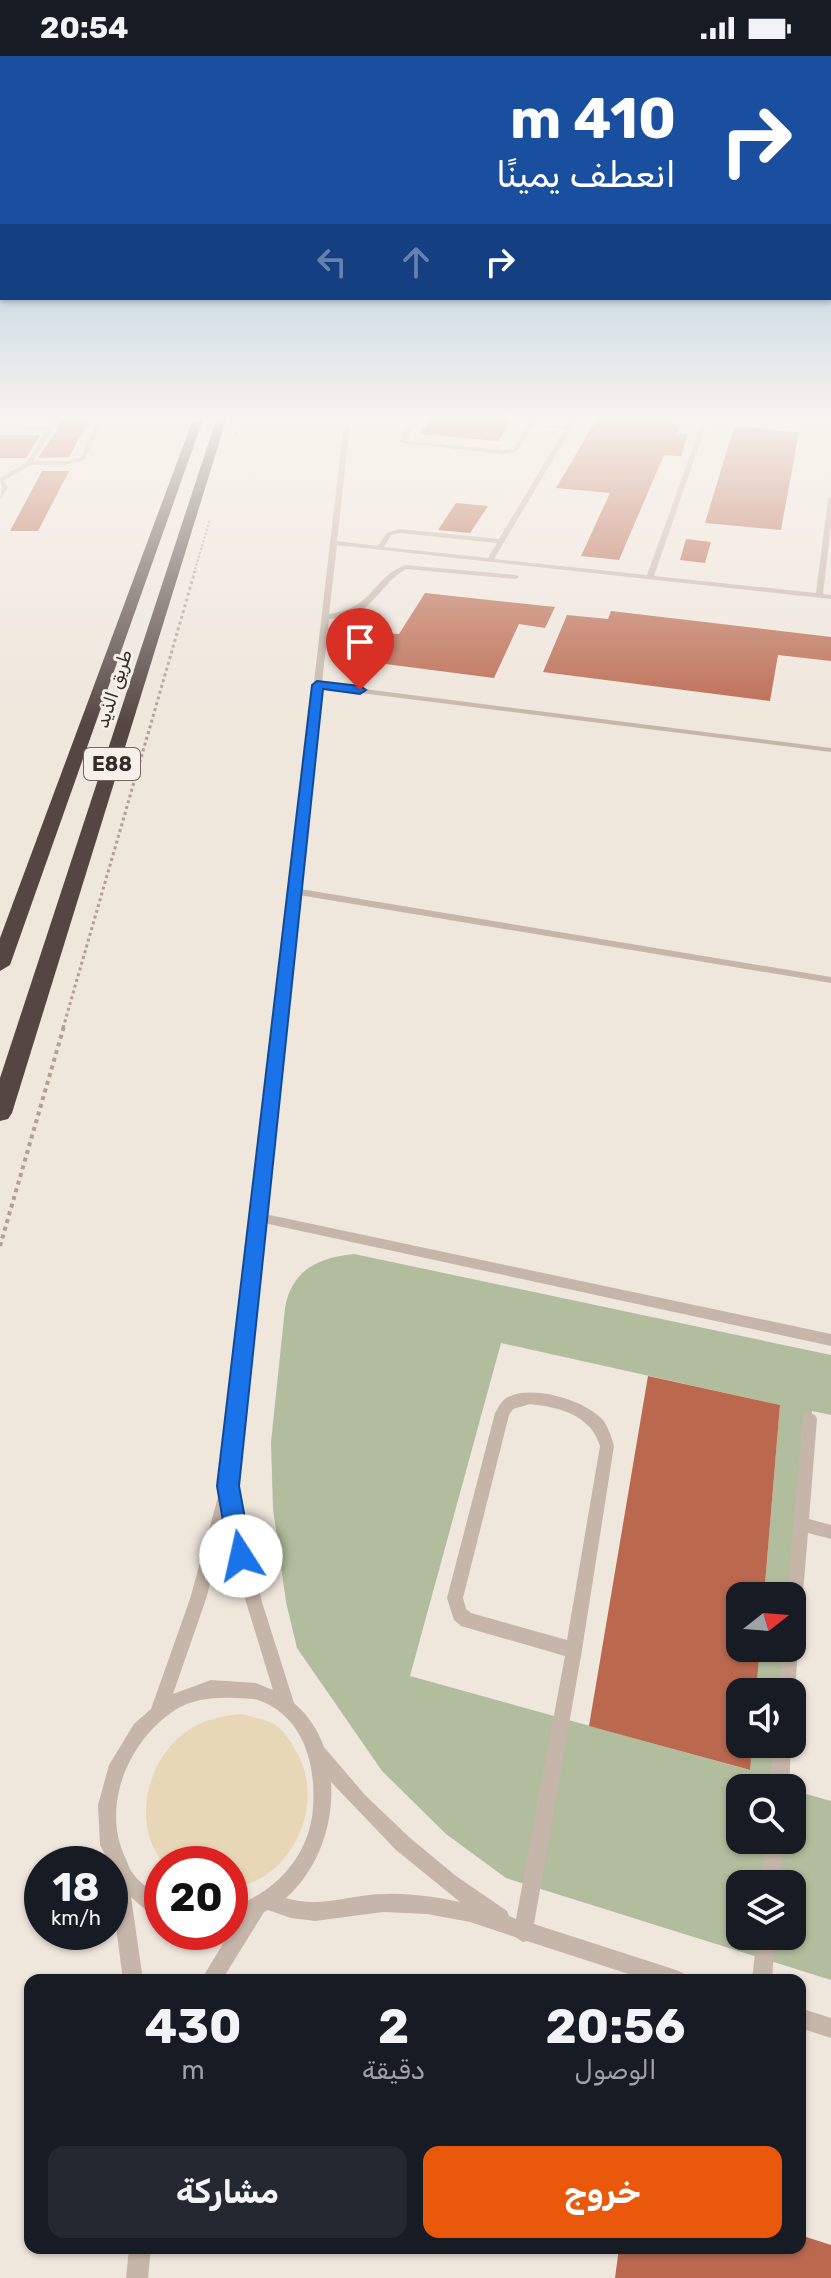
<!DOCTYPE html>
<html lang="ar">
<head>
<meta charset="utf-8">
<style>
  body { margin:0; font-family:Rubik,Cairo,sans-serif; background:#242831; color:#f1f3f6; direction:rtl; height:100vh; display:flex; flex-direction:column; font-size:30px; white-space:nowrap }
  * { box-sizing:border-box; margin:0 }
  p { font-size:26px; color:#9ea1a6 }
  .icon { flex:none; width:44px; height:44px; fill:none; stroke:currentColor; stroke-width:2; stroke-linecap:round; stroke-linejoin:round }
  .map { position:relative; flex:1; overflow:hidden; direction:ltr }
  .panel { position:absolute; left:24px; top:1918px; width:782px; height:280px; display:flex; flex-direction:column; background:#171b24; border-radius:16px; box-shadow:0 2px 6px #0004; direction:rtl }
  .panel>* { flex:none }
  .hud { position:absolute; left:0px; top:0px; width:832px; height:244px; box-shadow:0 2px 6px #0004; direction:rtl; background:#1a4fa0; color:#fff; overflow:hidden }
  .needle { width:52px; rotate:73deg }
  .buttons { position:absolute; left:726px; top:1526px; display:grid; gap:16px }
  .buttons a { display:grid; place-items:center; width:80px; height:80px; border-radius:16px; background:#171b24; box-shadow:0 2px 6px #0004; font-size:40px }
  .speed { position:absolute; left:24px; top:1790px; display:flex; gap:16px; font-size:40px; font-weight:700; text-align:center }
  .speed>* { display:grid; place-content:center; width:104px; height:104px; border-radius:50%; background:#171b24; box-shadow:0 2px 6px #0004; line-height:1 }
  .speed small { font-size:20px; font-weight:400 }
  .speed .limit { border:12px solid #d22; background:#fff; color:#111 }
  .pin { position:absolute; display:grid; place-items:center; width:68px; height:68px; color:#fff; margin:-82px -34px; border-radius:50% 50% 50% 0; rotate:-45deg; box-shadow:0 0 8px #0007 }
  .pin .icon { rotate:45deg }
  .me { position:absolute; width:88px; margin:-44px; rotate:350deg; stroke-linejoin:round; filter:drop-shadow(0 0 6px #0008) }
  .turn { display:flex; align-items:center; gap:28px; height:168px; padding:0 24px; font-size:36px }
  .turn .icon { width:104px; height:104px; stroke-width:2.5 }
  .turn b { display:block; font-size:56px; line-height:68px }
  .lanes { display:flex; align-items:center; height:76px; padding:0 24px; background:#0003; justify-content:center; gap:40px; direction:ltr }
  .lanes .off { opacity:.35 }
  .eta { display:flex; justify-content:space-evenly; align-items:center; height:136px; text-align:center }
  .eta b { font-size:48px; font-weight:700; line-height:56px }
  .primary-button { display:flex; gap:16px; margin-top:auto; padding:16px 24px }
  .primary-button a { flex:1; height:92px; border-radius:16px; background:#ea580c; color:#fff; font-size:32px; font-weight:700; line-height:92px; text-align:center }
  .primary-button a+a { background:#242831; color:#f1f3f6 }
  .status { display:flex; justify-content:space-between; align-items:center; height:56px; padding:0 40px; background:#171b24; direction:ltr }
  .status svg { height:22px; fill:currentColor }
  .map>svg:first-child { display:block }
  .green { fill:#b2bd9d; fill-rule:evenodd }
  .sand { fill:#e8d7b6 }
  .building { fill:#ba694f }
  .lines { fill:none; stroke-linecap:round; stroke-linejoin:round }
  .path-far2 { stroke:#b2a193; stroke-width:2; stroke-dasharray:2 2; stroke-linecap:butt }
  .path-far1 { stroke:#b2a193; stroke-width:3; stroke-dasharray:3 3; stroke-linecap:butt }
  .path { stroke:#b2a193; stroke-width:4; stroke-dasharray:4 4; stroke-linecap:butt }
  .lane { fill:#c6b6a9; fill-rule:evenodd }
  .highway { fill:#544640; fill-rule:evenodd }
  .route { fill:#1a73e8; stroke:#114b97; stroke-width:2 }
  .labels { text-anchor:middle; dominant-baseline:central; stroke-width:6; stroke-linejoin:round; paint-order:stroke }
  .far-street-label { font-size:18px; fill:#342c28; stroke:#f7f0e8 }
  .shield { fill:#f7f0e8; stroke:#6e6762; stroke-width:2 }
  .shield-label { font-size:20px; font-weight:bold; fill:#342c28 }
</style>
</head>
<body>
<div class="status"><b>20:54</b><svg viewBox="0 0 49 12"><path d="M0 12V9h3v3zM5 12V6h3v6zM10 12V3h3v9zM15 12V0h3v12zM26 1h20v11H26zM47 4h2v5h-2z"/></svg></div>
<div class="map">
<svg width="831" height="2222" viewBox="0 0 831 2222">
  <rect width="100%" height="100%" fill="#efe6dc"/>
  <path class="green" d="M354,1198L831,1299V1359L812,1355L792,1677V1636H756L760,1592H792V1540H764L780,1349L501,1287L410,1620L749,1714L752,1688H791L789,1732H740V1784H792V1734L831,1745V1924L506,1822L446,1778L382,1715L297,1592L286,1546L273,1453L271,1386L285,1252C292,1214 317,1202 354,1198ZM740,1828H792V1880H740Z"/>
  <path class="sand" d="M242,1658C251,1661 263,1663 272,1667C283,1673 290,1684 296,1695C327,1746 293,1826 230,1832V1808H165C131,1772 146,1706 183,1678C200,1664 221,1660 242,1658Z"/>
  <g class="building">
    <path d="M68,358H92L69,401L38,402Z"/>
    <path d="M436,358H516L498,385L420,378Z"/>
    <path d="M600,358H676L672,368L681,369L678,377L688,378L681,400L664,399L619,504L581,500L610,437L556,432Z"/>
    <path d="M734,371L799,376L781,474L705,467Z"/>
    <path d="M0,379H40L26,402H0Z"/>
    <path d="M42,415H69L38,475H10Z"/>
    <path d="M456,447L488,450L470,477L438,474Z"/>
    <path d="M686,483L711,486L705,507L680,504Z"/>
    <path d="M425,537L555,551L545,572L519,568L494,622L370,606L387,577L399,578Z"/>
    <path d="M611,555L831,581V605L778,599L770,645L543,616L567,559L608,563Z"/>
    <path d="M648,1320L780,1349L764,1540H740V1592H760L756,1636H740V1688H752L750,1714L589,1670Z"/>
    <path d="M800,2179L831,2189V2222H615L619,2192H800Z"/>
  </g>
  <g class="lines">
    <g class="path-far2">
      <path d="M236,378L244,358"/>
      <path d="M194,517L210,463"/>
    </g>
    <path class="path-far1" d="M63,972L195,515"/>
    <path class="path" d="M0,1190L64,970"/>
    <g class="lane">
      <path d="M57,358H62L33,405H65L80,402L101,358H107L84,404L65,409H30L3,425L8,431L0,443L2,431L0,422L27,406L46,375L0,374V370L48,371Z"/>
      <path d="M345,358H351L337,485L378,490L387,477L399,473L499,483L565,373L532,371L517,395L503,398L401,387L399,383L418,358H424L405,385L503,394L513,393L535,358H540L534,368L567,370L575,358H580L494,503L647,519L705,358H710L654,520L816,537L828,443L831,441V468L823,538L831,539V543L337,489L329,558C374,552 370,524 405,509L516,519L519,521L516,523L406,513C389,522 381,538 367,550C356,559 342,561 329,563L322,627L356,632L363,573L367,571L371,573L364,633L831,692V696L321,632L300,833L831,921V927L299,839L265,1158L831,1278V1290L264,1167L235,1433L262,1546L294,1647C308,1659 318,1674 324,1691L365,1739L409,1781L456,1820L507,1855L509,1860L516,1863L565,1600L461,1570L454,1564L447,1542L495,1357C498,1351 501,1346 506,1342C530,1328 582,1343 601,1362C608,1369 611,1380 614,1390L582,1594L534,1868L676,1914L683,1917L686,1924H647L527,1885L523,1886L515,1881L470,1866L427,1858L383,1856L315,1865L291,1862L268,1854L264,1856L222,1924H201L235,1868L230,1870V1852C271,1838 305,1806 312,1761C318,1716 307,1661 258,1644C251,1642 242,1643 234,1642C214,1641 193,1643 175,1654C128,1685 100,1751 126,1803C128,1808 130,1815 134,1819C141,1828 153,1836 162,1843V1864L155,1862L131,1841L143,1924H123L110,1825V1808L100,1789L98,1749L109,1709L134,1668L151,1653L190,1543L221,1430ZM399,477L497,487L488,502L384,491L391,479ZM530,1348C559,1351 591,1359 600,1390L567,1584L471,1557L466,1553L463,1542L509,1359L513,1353ZM227,1466L246,1546L273,1634L256,1627L211,1624L173,1638L206,1543ZM331,1726L396,1794L460,1846C435,1841 410,1837 385,1838C352,1838 319,1853 286,1842C318,1814 334,1768 331,1726Z"/>
      <path d="M810,1357L815,1359L817,1363L809,1463L831,1469V1483L808,1477L800,1573L798,1579L792,1581V1540H787L803,1363L805,1359Z"/>
      <path d="M792,1585L796,1586L798,1592L795,1636L792,1642V1636H779L782,1592H792Z"/>
      <path d="M773,1688H791L788,1732H770Z"/>
      <path d="M765,1784H783L779,1828H761Z"/>
      <path d="M757,1880H775L772,1924H752Z"/>
      <path d="M800,1952L831,1962V1982L800,1972Z"/>
      <path d="M129,2192H151L148,2222H126Z"/>
    </g>
    <g class="highway">
      <path d="M195,358H205L10,909L0,915V882Z"/>
      <path d="M218,358H228L12,1057L8,1063L0,1065V1022Z"/>
    </g>
  </g>
  <linearGradient id="sky" x2="0" y2="1"><stop stop-color="#7dafcf"/><stop offset="0.54" stop-color="#f8f4ef"/><stop offset="1" stop-color="#f8f4ef" stop-opacity="0"/></linearGradient>
  <rect width="831" height="669" fill="url(#sky)"/>
  <path class="route" d="M317,625L360,630L366,634L360,638L323,633L239,1430L252,1500L249,1508L241,1511L232,1508L229,1500L217,1430L312,629Z"/>
  <g class="labels">
    <g class="far-street-label">
      <text transform="translate(114 633) rotate(-72)">طريق الذيد</text>
    </g>
    <rect class="shield" x="84" y="692" width="56" height="32" rx="6"/>
    <g class="shield-label">
      <text x="112" y="708">E88</text>
    </g>
  </g>
</svg>
<div class="buttons">
<a><svg class="needle" viewBox="-14 -14 28 28"><path d="M0-13l5 13h-10z" fill="#e53935"/><path d="M0 13l5-13h-10z" fill="#9ea1a6"/></svg></a>
<a><svg class="icon" aria-label="sound" viewBox="0 0 24 24"><path d="M4 9h4l5-4v14l-5-4H4zM17 9q2 3 0 6"/></svg></a>
<a><svg class="icon" aria-label="search" viewBox="0 0 24 24"><circle cx="10" cy="10" r="6"/><path d="M15 15l6 6"/></svg></a>
<a><svg class="icon" aria-label="layers" viewBox="0 0 24 24"><path d="M12 4l9 5-9 5-9-5zM3 14l9 5 9-5"/></svg></a>
</div>
<div class="speed"><div>18<small>km/h</small></div><div class="limit">20</div></div>
<div class="pin" style="left:360px;top:634px;background:#d93025"><svg class="icon" aria-label="arrive" viewBox="0 0 24 24"><path d="M6 21V4h12l-3 4 3 4H6"/></svg></div>
<svg class="me" style="left:241px;top:1500px" viewBox="-20 -20 40 40"><circle r="19" fill="#fff"/><path d="M0-13L10 11 0 6-10 11z" fill="#1a73e8"/></svg>
<div class="hud">
<div class="turn"><svg class="icon" aria-label="right" viewBox="0 0 24 24"><path d="M7 20v-9h11M14 6l5 5-5 5"/></svg><div><b>410 m</b>انعطف يمينًا</div></div>
<div class="lanes"><svg class="icon off" aria-label="left" viewBox="0 0 24 24"><path d="M17 20v-9H6M10 6l-5 5 5 5"/></svg><svg class="icon off" aria-label="ahead" viewBox="0 0 24 24"><path d="M12 20V5M6 11l6-6 6 6"/></svg><svg class="icon" aria-label="right" viewBox="0 0 24 24"><path d="M7 20v-9h11M14 6l5 5-5 5"/></svg></div>
</div>
<section class="panel">
<div class="eta">
<div><b>20:56</b><p>الوصول</p></div>
<div><b>2</b><p>دقيقة</p></div>
<div><b>430</b><p>m</p></div>
</div>
<div class="primary-button"><a>خروج</a><a>مشاركة</a></div>
</section>
</div>
</body>
</html>
